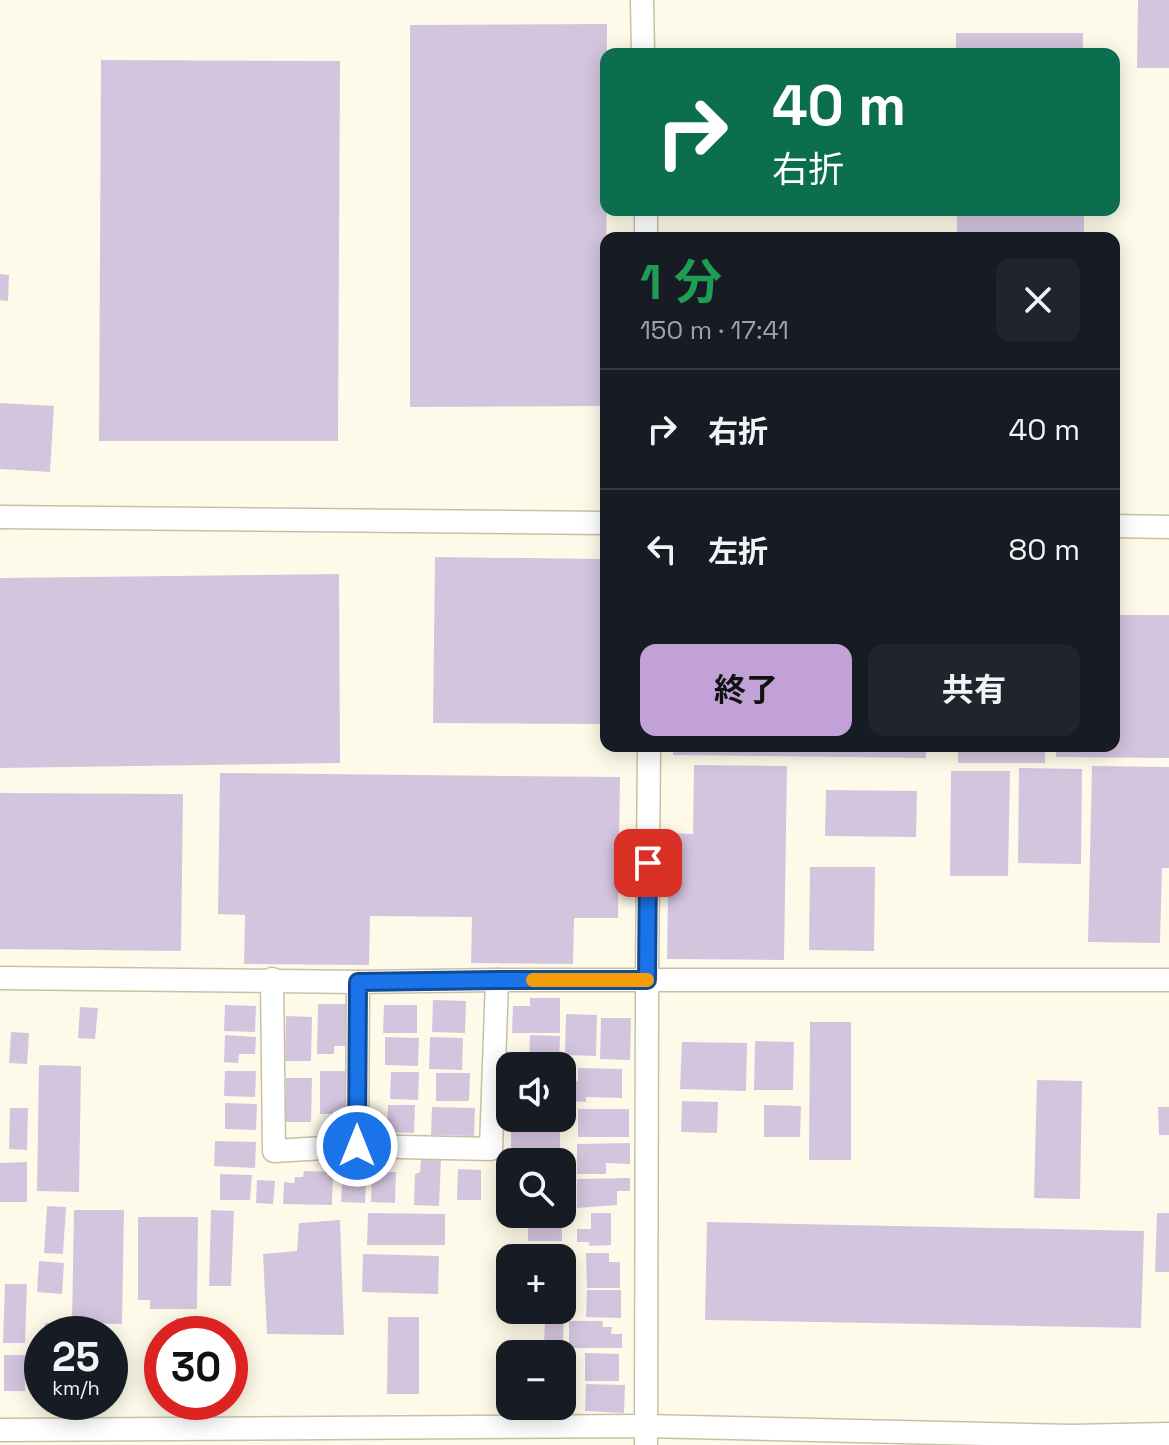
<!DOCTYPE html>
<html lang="ja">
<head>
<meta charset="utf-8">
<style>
  body { margin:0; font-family:"Space Grotesk","Noto Sans JP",sans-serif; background:#20242c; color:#f1f3f6; height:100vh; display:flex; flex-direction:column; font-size:30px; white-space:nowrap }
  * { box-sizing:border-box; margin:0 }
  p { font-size:26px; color:#9ea1a6 }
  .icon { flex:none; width:44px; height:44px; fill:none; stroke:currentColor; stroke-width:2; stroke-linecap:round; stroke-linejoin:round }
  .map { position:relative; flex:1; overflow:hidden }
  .side { position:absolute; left:600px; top:232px; width:520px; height:520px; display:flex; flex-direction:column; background:#171b24; border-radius:16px; box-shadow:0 4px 20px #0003 }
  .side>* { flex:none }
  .top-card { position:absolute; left:600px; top:48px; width:520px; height:168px; border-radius:16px; box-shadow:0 4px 20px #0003; background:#0b6e4f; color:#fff; overflow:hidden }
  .controls { position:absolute; left:496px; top:1052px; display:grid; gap:16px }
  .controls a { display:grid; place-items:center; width:80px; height:80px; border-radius:16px; background:#171b24; box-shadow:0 4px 20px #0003; font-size:40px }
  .speed { position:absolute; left:24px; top:1316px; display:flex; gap:16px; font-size:40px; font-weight:700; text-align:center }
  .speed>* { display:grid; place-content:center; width:104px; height:104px; border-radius:50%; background:#171b24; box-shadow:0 4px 20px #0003; line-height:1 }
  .speed small { font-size:20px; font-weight:400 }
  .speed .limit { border:12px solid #d22; background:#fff; color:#111 }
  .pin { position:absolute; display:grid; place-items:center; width:68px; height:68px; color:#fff; margin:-34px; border-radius:16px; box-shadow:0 4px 12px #0006 }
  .me { position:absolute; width:88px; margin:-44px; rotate:0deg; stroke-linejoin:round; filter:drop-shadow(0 0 6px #0008) }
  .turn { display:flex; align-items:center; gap:28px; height:168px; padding:0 40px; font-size:36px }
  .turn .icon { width:104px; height:104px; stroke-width:2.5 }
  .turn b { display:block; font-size:56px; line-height:68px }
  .round { display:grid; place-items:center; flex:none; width:84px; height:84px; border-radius:16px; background:#20242c }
  .head { display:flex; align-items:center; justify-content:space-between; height:136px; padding:0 40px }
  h1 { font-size:48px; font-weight:700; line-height:60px; color:#1e9e55 }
  .action { display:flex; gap:16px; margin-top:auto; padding:16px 40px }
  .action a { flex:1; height:92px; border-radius:16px; background:#c1a1d6; color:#111; font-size:32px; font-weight:700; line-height:92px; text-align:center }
  .action a+a { background:#20242c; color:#f1f3f6 }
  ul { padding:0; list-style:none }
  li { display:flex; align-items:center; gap:24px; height:120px; padding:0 40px; border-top:2px solid #363941 }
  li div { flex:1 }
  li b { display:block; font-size:30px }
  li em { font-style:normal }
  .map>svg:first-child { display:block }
  .building { fill:#d4c5df }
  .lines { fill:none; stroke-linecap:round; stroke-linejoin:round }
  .minor-casing { stroke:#c7c1a4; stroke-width:25 }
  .minor { stroke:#fff; stroke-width:22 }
  .route-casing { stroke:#114b97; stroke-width:20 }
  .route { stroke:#1a73e8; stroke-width:14 }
  .slow { stroke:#f59e0b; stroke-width:14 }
</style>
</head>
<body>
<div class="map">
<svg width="1169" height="1445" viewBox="0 0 1169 1445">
  <rect width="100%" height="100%" fill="#fefae9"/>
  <g class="building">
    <path d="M1138,0H1169V68H1137Z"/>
    <path d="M607,24L606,406L410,407V25Z"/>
    <rect x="956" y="33" width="127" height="21"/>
    <path d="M101,60L340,61L338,441H99Z"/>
    <rect x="957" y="210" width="127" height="28"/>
    <path d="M0,274L9,275L8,301L0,300Z"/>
    <path d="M0,403L54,406L50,472L0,469Z"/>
    <path d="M435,557L606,559V724L433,723Z"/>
    <path d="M339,574L340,763L0,768V578Z"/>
    <path d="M1114,615H1169V758L1056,757V746H1114Z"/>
    <path d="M673,746H926V758L673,755Z"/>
    <rect x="958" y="746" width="87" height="17"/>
    <path d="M694,765L787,766L784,960L667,959L669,833L693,834Z"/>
    <path d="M1092,766L1169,767V868H1162L1160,943L1088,942Z"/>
    <path d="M1019,768L1082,769L1081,864L1018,863Z"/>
    <path d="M951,771H1010L1008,876H950Z"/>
    <path d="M220,773L620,777L618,918H574L573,964L471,963L472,917L370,916L369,965L244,964L245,915L218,914Z"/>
    <path d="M826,790L917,791L916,837L825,836Z"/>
    <path d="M0,793L183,794L181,951L0,949Z"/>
    <path d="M810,867H875L874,951L809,950Z"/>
    <path d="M530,998H560V1033H512L513,1006H530Z"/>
    <path d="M433,1000L466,1001L465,1033L432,1032Z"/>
    <path d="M318,1004H346V1046H334V1054H317Z"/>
    <path d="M225,1005L256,1006L255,1032L224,1031Z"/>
    <path d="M384,1005H417V1033H383Z"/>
    <path d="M80,1007L98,1008L95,1039L78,1038Z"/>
    <path d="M566,1014L597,1015L596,1056L565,1055Z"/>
    <path d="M286,1016L312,1017L311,1061H285Z"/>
    <path d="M601,1018H631L630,1060L600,1059Z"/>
    <path d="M810,1022H851V1160H809Z"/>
    <path d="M11,1032L29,1033L27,1064L9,1063Z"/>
    <path d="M225,1035L256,1037L255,1054H239L238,1063L224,1062Z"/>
    <path d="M530,1035L560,1036L559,1065L529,1064Z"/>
    <path d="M385,1037L419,1038L418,1066L385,1065Z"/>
    <path d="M430,1037L463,1038L462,1070L429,1069Z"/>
    <path d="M755,1041L794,1042L793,1090H754Z"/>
    <path d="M682,1042L747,1043L746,1091L680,1089Z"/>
    <path d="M39,1065L81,1066L79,1192L37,1191Z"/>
    <path d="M578,1068L622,1069V1098L586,1097V1102L567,1101L568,1080L578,1081Z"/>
    <path d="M225,1071H256L255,1097L224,1096Z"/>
    <path d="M320,1071H347L346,1114H320Z"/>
    <path d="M391,1072H419L418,1100L390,1099Z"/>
    <path d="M436,1073H470L469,1101H436Z"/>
    <path d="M286,1078H312L311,1122H285Z"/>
    <path d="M1037,1080L1082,1081L1080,1199L1034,1198Z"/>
    <path d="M682,1101L718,1102L717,1133L681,1132Z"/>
    <path d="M225,1103L257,1104L256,1130L225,1129Z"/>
    <path d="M388,1105H415L414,1133L387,1132Z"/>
    <path d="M764,1105L801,1106L800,1137H764Z"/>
    <path d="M432,1107L475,1108L474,1136L431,1135Z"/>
    <path d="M1158,1107H1169V1135H1159Z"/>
    <path d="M10,1108H28L27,1150L9,1149Z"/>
    <rect x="578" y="1109" width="51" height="28"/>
    <path d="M511,1118H560V1162H521V1153L511,1150Z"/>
    <path d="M215,1141L256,1142L255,1168L214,1166Z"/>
    <path d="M630,1143V1164L606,1163V1174H577V1144Z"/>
    <path d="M421,1159H441L439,1206L414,1205L415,1174L420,1172Z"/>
    <path d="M27,1162V1202H0V1163Z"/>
    <path d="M343,1165L367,1166L365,1203L341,1202Z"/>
    <path d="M458,1169L481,1170V1200H457Z"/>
    <path d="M304,1171L333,1172L332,1205L283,1204L284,1182L294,1183L295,1177H303Z"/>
    <path d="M372,1172H396L395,1203L371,1202Z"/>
    <path d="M220,1174L252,1175L250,1200H220Z"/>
    <path d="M630,1178V1191H617V1205L577,1208V1179Z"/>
    <path d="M257,1180L275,1181L273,1204L256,1203Z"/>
    <path d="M47,1206L66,1207L63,1254L44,1253Z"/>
    <path d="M74,1210H124L122,1324L72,1323Z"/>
    <path d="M211,1210L234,1211L231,1286H209Z"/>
    <path d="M368,1213L445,1214V1245H367Z"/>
    <path d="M591,1213H611V1245L590,1246L588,1242H577V1229H591Z"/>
    <path d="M1157,1213H1169V1272H1155Z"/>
    <rect x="528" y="1214" width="34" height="27"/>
    <path d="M138,1217H198L197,1309H150V1300H138Z"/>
    <path d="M340,1220L344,1335L267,1334L263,1254L297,1251L299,1223Z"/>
    <path d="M707,1222L1144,1231L1141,1328L705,1320Z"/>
    <path d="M535,1253L564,1254V1258H535Z"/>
    <path d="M586,1253H609V1262H620V1288H587Z"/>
    <path d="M363,1254L439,1256L438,1294L362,1292Z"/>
    <path d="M39,1261L64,1263L62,1294L37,1292Z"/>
    <path d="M5,1284H27L25,1343H3Z"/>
    <path d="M587,1290H621V1318L586,1317Z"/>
    <path d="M536,1310H564L563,1345L544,1344L545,1321H535Z"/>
    <path d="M388,1317H419V1394H387Z"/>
    <rect x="176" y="1318" width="28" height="16"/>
    <path d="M569,1321H603L602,1327H612L611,1334H622V1348H569Z"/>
    <path d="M45,1323L64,1324L63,1334H44Z"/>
    <path d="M585,1353L619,1354V1381H585Z"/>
    <path d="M4,1355H26L25,1391H4Z"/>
    <path d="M586,1384L625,1385L624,1413L585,1411Z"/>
  </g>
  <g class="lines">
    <defs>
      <g id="minor">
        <path d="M642,0L643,54"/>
        <path d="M646,210V238"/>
        <path d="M0,517L606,523"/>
        <path d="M1114,526L1169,527"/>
        <path d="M0,978L358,982L497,980H1169"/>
        <path d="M272,979L274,1151L357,1146L491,1149L497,980"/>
        <path d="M357,1146L358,982"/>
        <path d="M0,1430L646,1426L1072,1436L1169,1434"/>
        <path d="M646,1445L647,980L649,746"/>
      </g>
    </defs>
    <use href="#minor" class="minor-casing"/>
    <use href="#minor" class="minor"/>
  </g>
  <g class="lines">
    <defs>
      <path id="route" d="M357,1146L358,982L497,980H647L648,863"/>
    </defs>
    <use href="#route" class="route-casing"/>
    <use href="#route" class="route"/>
    <path class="slow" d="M533,980H647"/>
  </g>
</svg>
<div class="controls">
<a><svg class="icon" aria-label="sound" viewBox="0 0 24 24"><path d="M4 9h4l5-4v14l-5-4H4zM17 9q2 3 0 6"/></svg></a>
<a><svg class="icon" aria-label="search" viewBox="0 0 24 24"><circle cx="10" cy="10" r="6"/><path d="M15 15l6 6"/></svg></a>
<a>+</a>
<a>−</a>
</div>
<div class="speed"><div>25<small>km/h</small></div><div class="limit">30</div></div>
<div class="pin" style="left:648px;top:863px;background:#d93025"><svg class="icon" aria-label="arrive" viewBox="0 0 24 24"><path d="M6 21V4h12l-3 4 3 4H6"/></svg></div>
<svg class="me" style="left:357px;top:1146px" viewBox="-20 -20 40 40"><circle r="17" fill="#1a73e8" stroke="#fff" stroke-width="3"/><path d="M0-11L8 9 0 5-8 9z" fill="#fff"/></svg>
<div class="top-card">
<div class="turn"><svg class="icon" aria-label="right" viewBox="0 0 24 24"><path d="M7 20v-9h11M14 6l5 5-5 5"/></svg><div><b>40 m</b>右折</div></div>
</div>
<section class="side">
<div class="head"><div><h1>1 分</h1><p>150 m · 17:41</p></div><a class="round"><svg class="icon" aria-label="close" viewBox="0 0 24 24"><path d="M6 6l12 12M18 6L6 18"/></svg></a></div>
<ul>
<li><svg class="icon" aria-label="right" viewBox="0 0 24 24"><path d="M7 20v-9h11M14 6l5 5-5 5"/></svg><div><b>右折</b></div><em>40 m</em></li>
<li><svg class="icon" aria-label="left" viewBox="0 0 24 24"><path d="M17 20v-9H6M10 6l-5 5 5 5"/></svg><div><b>左折</b></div><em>80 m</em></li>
</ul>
<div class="action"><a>終了</a><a>共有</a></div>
</section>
</div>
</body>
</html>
